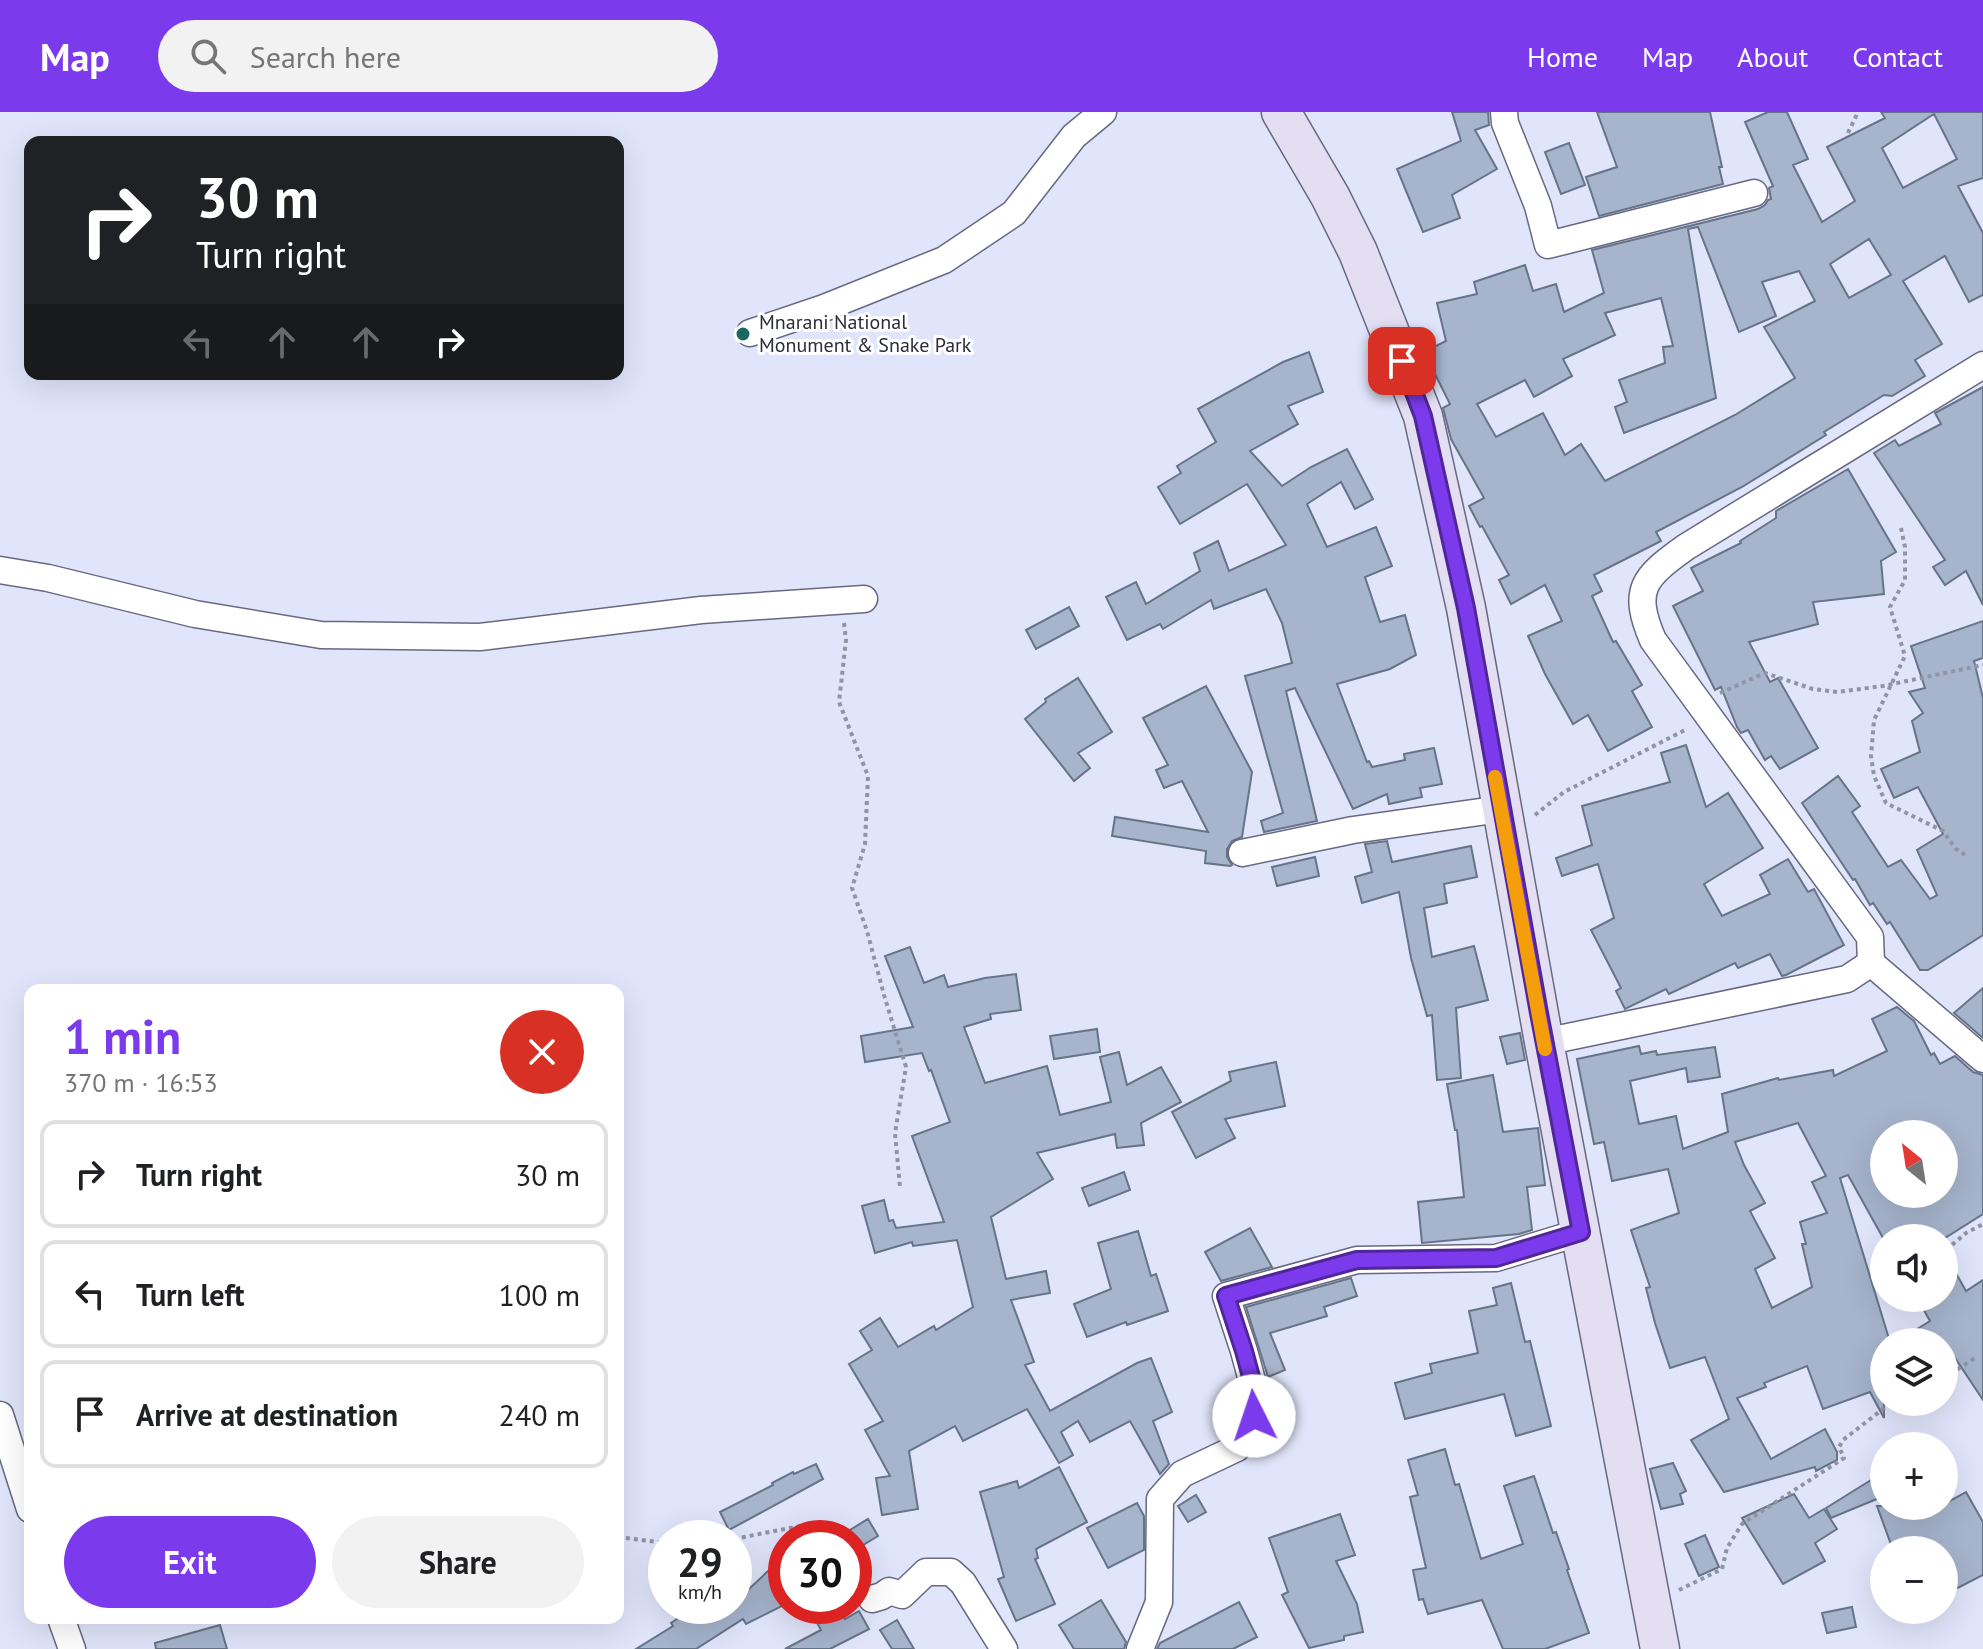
<!DOCTYPE html>
<html lang="en">
<head>
<meta charset="utf-8">
<style>
  body { margin:0; font-family:"PT Sans",sans-serif; background:#f2f2f2; color:#202124; height:100vh; display:flex; flex-direction:column; font-size:30px; white-space:nowrap }
  * { box-sizing:border-box; margin:0 }
  p { font-size:26px; color:#757577 }
  .icon { flex:none; width:44px; height:44px; fill:none; stroke:currentColor; stroke-width:2; stroke-linecap:round; stroke-linejoin:round }
  .map { position:relative; flex:1; overflow:hidden }
  .panel { position:absolute; left:24px; top:872px; width:600px; height:640px; display:flex; flex-direction:column; background:#fff; border-radius:16px; box-shadow:0 8px 32px #0002 }
  .panel>* { flex:none }
  .top-card { position:absolute; left:24px; top:24px; width:600px; height:244px; border-radius:16px; box-shadow:0 8px 32px #0002; background:#202124; color:#fff; overflow:hidden }
  .needle { width:52px; rotate:330deg }
  .buttons { position:absolute; left:1870px; top:1008px; display:grid; gap:16px }
  .buttons a { display:grid; place-items:center; width:88px; height:88px; border-radius:50%; background:#fff; box-shadow:0 8px 32px #0002; font-size:40px }
  .speed { position:absolute; left:648px; top:1408px; display:flex; gap:16px; font-size:40px; font-weight:700; text-align:center }
  .speed>* { display:grid; place-content:center; width:104px; height:104px; border-radius:50%; background:#fff; box-shadow:0 8px 32px #0002; line-height:1 }
  .speed small { font-size:20px; font-weight:400 }
  .speed .limit { border:12px solid #d22; background:#fff; color:#111 }
  .pin { position:absolute; display:grid; place-items:center; width:68px; height:68px; color:#fff; margin:-34px; border-radius:16px; box-shadow:0 4px 12px #0006 }
  .me { position:absolute; width:88px; margin:-44px; rotate:356deg; stroke-linejoin:round; filter:drop-shadow(0 0 6px #0008) }
  .turn { display:flex; align-items:center; gap:28px; height:168px; padding:0 40px; font-size:36px }
  .turn .icon { width:104px; height:104px; stroke-width:2.5 }
  .turn b { display:block; font-size:56px; line-height:68px }
  .lanes { display:flex; align-items:center; height:76px; padding:0 40px; background:#0003; justify-content:center; gap:40px; direction:ltr }
  .lanes .off { opacity:.35 }
  .round { display:grid; place-items:center; flex:none; width:84px; height:84px; border-radius:42px; background:#f2f2f2 }
  .headline { display:flex; align-items:center; justify-content:space-between; height:136px; padding:0 40px }
  h1 { font-size:48px; font-weight:600; line-height:60px; color:#7c3aed }
  .primary-button { display:flex; gap:16px; margin-top:auto; padding:16px 40px }
  .primary-button a { flex:1; height:92px; border-radius:48px; background:#7c3aed; color:#fff; font-size:32px; font-weight:600; line-height:92px; text-align:center }
  .primary-button a+a { background:#f2f2f2; color:#202124 }
  ul { padding:0; list-style:none }
  li { display:flex; align-items:center; gap:24px; height:108px; margin:0 16px 12px; padding:0 24px; border:4px solid #e0e0e0; border-radius:16px }
  li div { flex:1 }
  li b { display:block; font-size:30px }
  li em { font-style:normal }
  header { display:flex; align-items:center; gap:48px; box-sizing:border-box; height:112px; padding:0 40px; background:#7c3aed; color:#fff }
  header strong { font-size:38px }
  nav { display:flex; gap:44px; margin-inline-start:auto; font-size:28px }
  .search { width:560px; height:72px; background:#f2f2f2; display:flex; align-items:center; gap:20px; box-sizing:border-box; padding:0 28px; border-radius:44px; color:#757577; font-size:30px }
  .map>svg:first-child { display:block }
  .building { fill:#a6b4cc; stroke:#66748a; stroke-width:2; fill-rule:evenodd }
  .lines { fill:none; stroke-linecap:round; stroke-linejoin:round }
  .street-casing { stroke:#666981; stroke-width:29 }
  .secondary-casing { stroke:#666981; stroke-width:41 }
  .path { stroke:#9194a5; stroke-width:4; stroke-dasharray:4 4; stroke-linecap:butt }
  .street { stroke:#fff; stroke-width:26 }
  .secondary { stroke:#e3def2; stroke-width:38 }
  .route-casing { stroke:#51269a; stroke-width:20 }
  .route { stroke:#7c3aed; stroke-width:14 }
  .slow { stroke:#f59e0b; stroke-width:14 }
  .poi-dot { fill:#1c6761; stroke:#fff; stroke-width:3 }
  .labels { text-anchor:middle; dominant-baseline:central; stroke-width:6; stroke-linejoin:round; paint-order:stroke }
  .poi-label { font-size:20px; fill:#2a2c36; stroke:#fff; text-anchor:start }
</style>
</head>
<body>
<header>
<strong>Map</strong>
<div class="search"><svg class="icon" aria-label="search" viewBox="0 0 24 24"><circle cx="10" cy="10" r="6"/><path d="M15 15l6 6"/></svg>Search here</div>
<nav><a>Home</a><a>Map</a><a>About</a><a>Contact</a></nav>
</header>
<div class="map">
<svg width="1983" height="1537" viewBox="0 0 1983 1537">
  <rect width="100%" height="100%" fill="#e1e5fb"/>
  <g class="building">
    <path d="M1452,0H1488L1489,13L1475,18L1497,57L1452,83L1460,106L1423,120L1397,57L1461,29Z"/>
    <path d="M1597,0H1710L1722,55H1719L1723,72L1599,104L1586,65L1617,55Z"/>
    <path d="M1768,0H1787L1808,47L1793,53L1822,110L1855,89L1827,35L1885,6L1881,0H1983V66L1958,74L1983,121V183L1969,190L1945,144L1903,169L1942,232L1915,248L1925,264L1892,284L1884,283L1824,320L1826,323L1742,375L1656,420L1661,429L1594,463L1602,479L1592,484L1613,530L1616,529L1642,573L1632,579L1652,615L1608,639L1588,603L1573,612L1545,562L1528,524L1562,509L1545,473L1511,492L1499,468L1509,463L1482,414L1480,415L1469,394L1484,386L1451,327L1443,296L1450,292L1424,240L1446,229L1437,191L1477,182L1474,170L1525,153L1533,179L1556,172L1564,200L1604,181L1592,138L1758,97L1765,93L1768,88L1771,87L1769,76L1773,74L1745,10ZM1934,2L1957,47L1903,76L1882,36ZM1698,115L1739,220L1776,204L1762,170L1799,159L1815,189L1764,215L1795,266L1735,303L1605,369L1581,332L1565,343L1543,301L1496,325L1477,292L1525,268L1534,285L1572,264L1563,247L1615,223L1605,201L1661,186L1673,234L1663,235L1665,251L1619,268L1627,290L1615,295L1624,321L1716,286L1688,117ZM1869,127L1891,163L1849,186L1830,152Z"/>
    <path d="M1569,31L1585,73L1561,82L1545,40Z"/>
    <path d="M1309,240L1323,280L1288,294L1298,312L1250,339L1282,374L1311,355L1347,337L1373,387L1355,397L1341,370L1307,392L1327,435L1376,415L1392,454L1365,465L1380,510L1405,503L1416,543L1390,557L1337,572L1367,650L1369,649L1372,655L1405,648L1404,642L1434,636L1442,672L1420,676L1422,685L1389,692L1387,682L1353,697L1295,576L1286,579L1317,709L1264,720L1261,709L1283,701L1245,564L1292,551L1282,511L1266,477L1214,497L1211,488L1163,517L1160,512L1127,528L1106,485L1136,470L1146,492L1200,459L1194,441L1218,429L1229,459L1286,433L1247,372L1180,412L1158,375L1181,361L1177,354L1216,330L1198,297L1283,250Z"/>
    <path d="M1983,275V493L1966,459L1945,473L1933,455L1945,448L1874,341L1895,328L1899,334L1941,312L1935,301Z"/>
    <path d="M1848,357L1896,440L1881,449L1884,482L1813,490L1818,512L1749,530L1770,570L1778,566L1818,636L1780,657L1771,644L1765,648L1748,618L1741,621L1737,615L1721,575L1715,578L1673,494L1703,479L1691,456L1741,431L1740,429L1776,406V399Z"/>
    <path d="M1069,495L1079,514L1036,537L1026,518Z"/>
    <path d="M1983,509V546L1974,549L1983,586V823L1928,858H1920L1890,810L1887,812L1873,791L1870,793L1855,767L1853,768L1802,691L1838,664L1860,694L1852,700L1888,755L1901,748L1930,787L1937,783L1917,738L1943,722L1918,675L1894,686L1881,657L1920,640L1912,609L1923,601L1909,580L1925,576L1911,534Z"/>
    <path d="M1078,566L1112,620L1078,641L1090,656L1074,669L1025,607L1046,590L1045,587Z"/>
    <path d="M1206,574L1252,660L1242,725L1232,729L1227,737V745L1232,753L1230,754L1205,751L1206,739L1112,724L1115,705L1208,720L1182,669L1164,676L1156,658L1168,653L1143,606Z"/>
    <path d="M1686,633L1706,695L1728,681L1763,736L1704,772L1722,804L1770,782L1760,763L1788,747L1808,780L1814,777L1844,833L1786,863L1782,864L1770,842L1738,856L1735,851L1669,882L1666,877L1625,897L1616,879L1621,876L1591,818L1614,806L1598,752L1562,764L1556,746L1592,733L1582,694L1670,670L1661,641Z"/>
    <path d="M1387,729L1392,750L1471,734L1477,765L1444,772L1447,791L1424,796L1432,845L1474,834L1488,888L1456,896L1461,966L1437,968L1432,903L1427,904L1411,846L1399,780L1362,791L1355,765L1372,760L1365,732Z"/>
    <path d="M1315,745L1319,764L1277,774L1272,755Z"/>
    <path d="M910,835L924,871L944,863L948,875L985,866L1016,862L1021,898L990,902L991,907L964,915L985,971L1047,954L1060,1003L1111,990L1100,945L1119,940L1127,973L1161,955L1181,990L1141,1011L1144,1033L1117,1036L1115,1022L1037,1041L1053,1067L991,1105L1006,1167L1046,1159L1050,1181L1011,1188L1034,1250L1025,1253L1050,1299L1137,1251L1151,1246L1172,1300L1153,1309L1169,1352L1160,1362L1130,1309L1090,1330L1078,1309L1061,1320L1073,1343L1059,1351L1027,1297L963,1329L955,1314L909,1339L918,1397L882,1403L876,1366L890,1364L865,1318L883,1309L849,1252L872,1238L860,1219L880,1206L898,1235L934,1214L936,1218L973,1195L957,1128L913,1134L912,1130L875,1141L862,1094L884,1088L889,1109L893,1108L896,1116L944,1110L912,1024L950,1010L931,958L929,959L922,941L865,950L861,924L913,915L885,844Z"/>
    <path d="M1983,876V926L1954,901Z"/>
    <path d="M1897,895L1914,909L1931,943L1934,941L1940,952L1955,944L1973,960L1983,963V1102L1945,1126H1883L1848,1063L1840,1066L1890,1230H1884V1306L1870,1280L1823,1297L1807,1254L1764,1271L1766,1275L1737,1286L1771,1347L1825,1317L1837,1340V1348L1816,1359L1815,1355L1724,1380L1691,1328L1729,1307L1705,1245L1670,1256L1655,1211L1646,1176L1650,1175L1631,1118L1679,1101L1668,1057L1612,1069L1604,1030L1594,1032L1577,947L1639,934L1641,942L1656,939L1657,943L1715,935L1720,965L1688,970L1686,956L1630,969L1639,1012L1676,1004L1683,1037L1728,1020L1722,982L1778,966L1779,968L1833,958L1834,964L1887,939L1872,907ZM1798,1011L1826,1064L1812,1070L1827,1101L1800,1110L1806,1132H1802L1812,1175L1772,1196L1755,1157L1775,1146L1750,1099L1765,1091L1744,1053L1735,1030ZM1884,1022H1944V1082H1884Z"/>
    <path d="M1097,917L1100,940L1054,947L1050,924Z"/>
    <path d="M1520,921L1525,948L1507,952L1500,925Z"/>
    <path d="M1276,950L1285,994L1225,1007L1235,1026L1196,1046L1172,1000L1231,969L1229,960Z"/>
    <path d="M1493,963L1503,1020L1538,1016L1545,1073L1527,1075L1532,1118L1519,1122L1422,1131L1418,1090L1464,1085L1457,1018H1455L1447,972Z"/>
    <path d="M1124,1060L1130,1078L1089,1094L1082,1076Z"/>
    <path d="M1250,1116L1272,1155L1221,1169L1205,1140Z"/>
    <path d="M1138,1119L1151,1164L1156,1162L1168,1199L1127,1213L1126,1210L1087,1225L1074,1192L1111,1177L1098,1131Z"/>
    <path d="M1944,1140L1966,1179L1983,1168V1288L1955,1246L1949,1250L1944,1242V1230H1896L1930,1209L1917,1186H1944Z"/>
    <path d="M1351,1166L1357,1184L1324,1195L1327,1204L1270,1221L1285,1258L1268,1265L1246,1195Z"/>
    <path d="M1511,1171L1525,1230L1530,1229L1551,1314L1516,1324L1504,1282L1405,1307L1395,1271L1432,1261L1430,1252L1478,1241L1469,1199L1497,1193L1493,1176Z"/>
    <path d="M1445,1337L1455,1373L1459,1372L1481,1447L1523,1432L1504,1374L1534,1364L1553,1421L1556,1420L1569,1457L1567,1458L1589,1521L1545,1537H1503L1482,1488L1428,1502L1423,1487L1419,1488L1413,1458L1426,1456L1410,1385L1418,1383L1408,1348Z"/>
    <path d="M1673,1351L1686,1379L1680,1382L1683,1392L1661,1397L1650,1357Z"/>
    <path d="M816,1352L823,1367L729,1418L720,1400L773,1373L772,1371L793,1360L794,1362Z"/>
    <path d="M1059,1355L1087,1410L1036,1437L1038,1446L1035,1447L1055,1492L1016,1509L998,1467L1004,1465L980,1380L1017,1369L1019,1376Z"/>
    <path d="M1884,1360V1384L1831,1406L1826,1396Z"/>
    <path d="M1966,1380L1983,1410V1463L1944,1483V1438H1893L1877,1394H1944V1392Z"/>
    <path d="M1794,1382L1809,1406L1824,1397L1837,1417L1815,1431L1825,1449L1783,1472L1742,1406Z"/>
    <path d="M1196,1383L1206,1400L1188,1410L1178,1394Z"/>
    <path d="M1137,1391L1144,1404V1438L1108,1456L1087,1416Z"/>
    <path d="M1340,1402L1355,1443L1336,1449L1357,1492L1363,1520L1344,1524V1528L1309,1536L1282,1483L1288,1480L1269,1426Z"/>
    <path d="M868,1407L878,1424L855,1438L854,1426H848L845,1421Z"/>
    <path d="M1705,1423L1719,1455L1699,1464L1685,1432Z"/>
    <path d="M786,1442V1492L746,1512L743,1507L696,1537H636L673,1514L671,1511L696,1494H734V1452L748,1478Z"/>
    <path d="M1101,1488L1126,1530L1124,1537H1074L1059,1513Z"/>
    <path d="M1239,1490L1257,1525L1233,1537H1157L1160,1531Z"/>
    <path d="M808,1494H838L845,1507L859,1499L869,1517L830,1537H785L821,1518Z"/>
    <path d="M1852,1495L1856,1515L1827,1521L1822,1501Z"/>
    <path d="M897,1508L914,1537H892L880,1518Z"/>
    <path d="M220,1513L227,1537H156L155,1531Z"/>
  </g>
  <g class="lines">
    <defs>
      <g id="street">
        <path d="M1504,0L1505,11L1538,94L1548,133L1754,81"/>
        <path d="M750,221L824,196L944,148L1014,101L1074,24L1103,0"/>
        <path d="M0,458L48,466L195,502L321,523L480,525L701,498L864,487"/>
        <path d="M1242,741L1353,718L1501,697"/>
        <path d="M1871,851L1983,947"/>
        <path d="M1544,930L1847,867L1871,851L1870,825L1653,528C1631,477 1644,465 1686,435L1983,253"/>
        <path d="M0,1303L30,1397"/>
        <path d="M872,1487L882,1484L889,1479L902,1483L926,1460H951L963,1471L1004,1537"/>
        <path d="M61,1506L72,1537"/>
        <path d="M1140,1537L1159,1490L1160,1387L1182,1362L1237,1336L1251,1320L1257,1287L1244,1239L1226,1184L1357,1148L1496,1146L1581,1120"/>
      </g>
      <path id="secondary" d="M1281,0L1330,84L1358,140L1423,304L1466,496L1544,930L1660,1537"/>
    </defs>
    <use href="#street" class="street-casing"/>
    <use href="#secondary" class="secondary-casing"/>
    <g class="path">
      <path d="M1848,21L1858,0"/>
      <path d="M1901,416L1905,435V468L1890,495L1905,544L1874,608L1871,644L1874,664L1886,691L1943,719L1956,737L1967,744"/>
      <path d="M844,511L846,528L839,590L868,664L865,732L852,776L867,819L884,883L906,955L895,1021L900,1075"/>
      <path d="M1720,581L1765,561L1813,577L1837,580L1883,574L1983,553"/>
      <path d="M1535,703L1564,680L1687,617"/>
      <path d="M1946,1138L1966,1121L1983,1112"/>
      <path d="M1944,1266L1975,1246"/>
      <path d="M618,1425L666,1431"/>
      <path d="M734,1427L810,1412L823,1426"/>
      <path d="M854,1458L866,1464"/>
      <path d="M1679,1478L1722,1457L1727,1436L1742,1412L1844,1346L1839,1335L1843,1328L1892,1290"/>
      <path d="M89,1509L121,1506"/>
    </g>
    <use href="#street" class="street"/>
    <use href="#secondary" class="secondary"/>
  </g>
  <g class="lines">
    <defs>
      <path id="route" d="M1254,1304L1257,1287L1244,1239L1226,1184L1357,1148L1496,1146L1581,1120L1539,901L1466,496L1423,304L1402,249"/>
    </defs>
    <use href="#route" class="route-casing"/>
    <use href="#route" class="route"/>
    <path class="slow" d="M1495,665L1545,937"/>
  </g>
  <circle class="poi-dot" cx="743" cy="222" r="8"/>
  <g class="labels">
    <g class="poi-label">
      <text x="759" y="210">Mnarani National<tspan x="759" dy="23">Monument &amp; Snake Park</tspan></text>
    </g>
  </g>
</svg>
<div class="buttons">
<a><svg class="needle" viewBox="-14 -14 28 28"><path d="M0-13l5 13h-10z" fill="#e53935"/><path d="M0 13l5-13h-10z" fill="#757577"/></svg></a>
<a><svg class="icon" aria-label="sound" viewBox="0 0 24 24"><path d="M4 9h4l5-4v14l-5-4H4zM17 9q2 3 0 6"/></svg></a>
<a><svg class="icon" aria-label="layers" viewBox="0 0 24 24"><path d="M12 4l9 5-9 5-9-5zM3 14l9 5 9-5"/></svg></a>
<a>+</a>
<a>−</a>
</div>
<div class="speed"><div>29<small>km/h</small></div><div class="limit">30</div></div>
<div class="pin" style="left:1402px;top:249px;background:#d93025"><svg class="icon" aria-label="arrive" viewBox="0 0 24 24"><path d="M6 21V4h12l-3 4 3 4H6"/></svg></div>
<svg class="me" style="left:1254px;top:1304px" viewBox="-20 -20 40 40"><circle r="19" fill="#fff"/><path d="M0-13L10 11 0 6-10 11z" fill="#7c3aed"/></svg>
<div class="top-card">
<div class="turn"><svg class="icon" aria-label="right" viewBox="0 0 24 24"><path d="M7 20v-9h11M14 6l5 5-5 5"/></svg><div><b>30 m</b>Turn right</div></div>
<div class="lanes"><svg class="icon off" aria-label="left" viewBox="0 0 24 24"><path d="M17 20v-9H6M10 6l-5 5 5 5"/></svg><svg class="icon off" aria-label="ahead" viewBox="0 0 24 24"><path d="M12 20V5M6 11l6-6 6 6"/></svg><svg class="icon off" aria-label="ahead" viewBox="0 0 24 24"><path d="M12 20V5M6 11l6-6 6 6"/></svg><svg class="icon" aria-label="right" viewBox="0 0 24 24"><path d="M7 20v-9h11M14 6l5 5-5 5"/></svg></div>
</div>
<section class="panel">
<div class="headline"><div><h1>1 min</h1><p>370 m · 16:53</p></div><a class="round" style="background:#d93025;color:#fff"><svg class="icon" aria-label="close" viewBox="0 0 24 24"><path d="M6 6l12 12M18 6L6 18"/></svg></a></div>
<ul>
<li><svg class="icon" aria-label="right" viewBox="0 0 24 24"><path d="M7 20v-9h11M14 6l5 5-5 5"/></svg><div><b>Turn right</b></div><em>30 m</em></li>
<li><svg class="icon" aria-label="left" viewBox="0 0 24 24"><path d="M17 20v-9H6M10 6l-5 5 5 5"/></svg><div><b>Turn left</b></div><em>100 m</em></li>
<li><svg class="icon" aria-label="arrive" viewBox="0 0 24 24"><path d="M6 21V4h12l-3 4 3 4H6"/></svg><div><b>Arrive at destination</b></div><em>240 m</em></li>
</ul>
<div class="primary-button"><a>Exit</a><a>Share</a></div>
</section>
</div>
</body>
</html>
